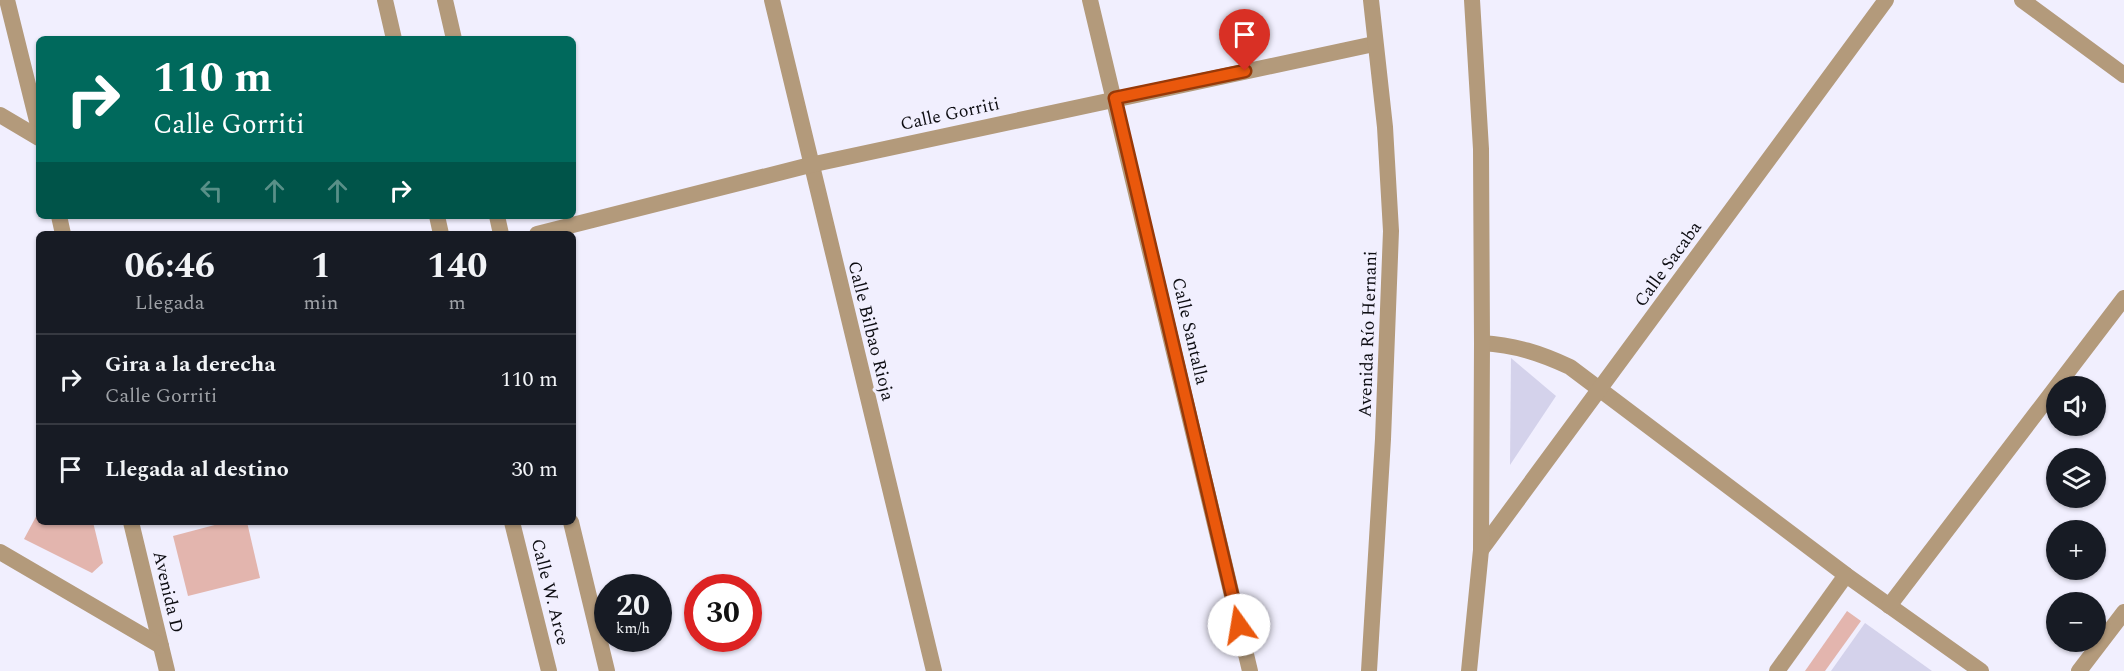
<!DOCTYPE html>
<html lang="es">
<head>
<meta charset="utf-8">
<style>
  body { margin:0; font-family:Spectral,serif; background:#242831; color:#f1f3f6; height:100vh; display:flex; flex-direction:column; font-size:22px; white-space:nowrap }
  * { box-sizing:border-box; margin:0 }
  p { font-size:20px; color:#9ea1a6 }
  .icon { flex:none; width:33px; height:33px; fill:none; stroke:currentColor; stroke-width:2; stroke-linecap:round; stroke-linejoin:round }
  .map { position:relative; flex:1; overflow:hidden }
  .panel { position:absolute; left:36px; top:231px; width:540px; height:294px; display:flex; flex-direction:column; background:#171b24; border-radius:9px; box-shadow:0 2px 4px #0004 }
  .panel>* { flex:none }
  .banner { position:absolute; left:36px; top:36px; width:540px; height:183px; border-radius:9px; box-shadow:0 2px 4px #0004; background:#00695c; color:#fff; overflow:hidden }
  .fabs { position:absolute; left:2046px; top:376px; display:grid; gap:12px }
  .fabs a { display:grid; place-items:center; width:60px; height:60px; border-radius:50%; background:#171b24; box-shadow:0 2px 4px #0004; font-size:30px }
  .speed { position:absolute; left:594px; top:574px; display:flex; gap:12px; font-size:30px; font-weight:700; text-align:center }
  .speed>* { display:grid; place-content:center; width:78px; height:78px; border-radius:50%; background:#171b24; box-shadow:0 2px 4px #0004; line-height:1 }
  .speed small { font-size:15px; font-weight:400 }
  .speed .limit { border:9px solid #d22; background:#fff; color:#111 }
  .pin { position:absolute; display:grid; place-items:center; width:51px; height:51px; color:#fff; margin:-62px -26px; border-radius:50% 50% 50% 0; rotate:-45deg; box-shadow:0 0 6px #0007 }
  .pin .icon { rotate:45deg }
  .me { position:absolute; width:66px; margin:-33px; rotate:347deg; stroke-linejoin:round; filter:drop-shadow(0 0 4px #0008) }
  .turn { display:flex; align-items:center; gap:21px; height:126px; padding:0 18px; font-size:27px }
  .turn .icon { width:78px; height:78px; stroke-width:2.5 }
  .turn b { display:block; font-size:42px; line-height:51px }
  .lanes { display:flex; align-items:center; height:57px; padding:0 18px; background:#0003; justify-content:center; gap:30px; direction:ltr }
  .lanes .off { opacity:.35 }
  .eta { display:flex; justify-content:space-evenly; align-items:center; height:102px; text-align:center }
  .eta b { font-size:36px; font-weight:700; line-height:42px }
  ul { padding:0; list-style:none }
  li { display:flex; align-items:center; gap:18px; height:90px; padding:0 18px; border-top:2px solid #363941 }
  li div { flex:1 }
  li b { display:block; font-size:22px }
  li em { font-style:normal }
  .map>svg:first-child { display:block }
  .green { fill:#d4d2eb }
  .building { fill:#e3b5ae }
  .lines { fill:none; stroke-linecap:round; stroke-linejoin:round }
  .minor { stroke:#b39a7b; stroke-width:16 }
  .tertiary { stroke:#b39a7b; stroke-width:16 }
  .route-casing { stroke:#983908; stroke-width:15 }
  .route { stroke:#ea580c; stroke-width:10 }
  .labels { text-anchor:middle; dominant-baseline:central; stroke-width:6; stroke-linejoin:round; paint-order:stroke }
  .street-label { font-size:18px; fill:#0d0d12; stroke:#f1effe }
</style>
</head>
<body>
<div class="map">
<svg width="2124" height="671" viewBox="0 0 2124 671">
  <rect width="100%" height="100%" fill="#f1effe"/>
  <g class="green">
    <path d="M1511,358L1556,396L1510,465Z"/>
    <path d="M1865,623L1932,671H1831Z"/>
  </g>
  <g class="building">
    <path d="M39,511V522H93L103,563L92,573L24,539Z"/>
    <path d="M226,522H247L260,578L188,596L173,536Z"/>
    <path d="M1847,611L1861,621L1825,671H1805Z"/>
  </g>
  <g class="lines">
    <g class="minor">
      <path d="M7,0L39,129"/>
      <path d="M385,0L394,39"/>
      <path d="M445,0L454,39"/>
      <path d="M772,0L934,671"/>
      <path d="M1090,0L1250,671"/>
      <path d="M2022,0L2124,75"/>
      <path d="M0,115L39,138"/>
      <path d="M59,216L63,234"/>
      <path d="M437,216L441,234"/>
      <path d="M497,216L501,234"/>
      <path d="M537,234L810,165L1374,44"/>
      <path d="M1482,343C1515,345 1540,353 1570,367L1846,575L1981,671"/>
      <path d="M131,522L167,671"/>
      <path d="M512,522L549,671"/>
      <path d="M571,522L607,671"/>
      <path d="M1481,550L1886,0"/>
      <path d="M0,552L161,646"/>
      <path d="M1889,606L2124,298"/>
      <path d="M1777,671L1846,575"/>
      <path d="M2079,671L2124,612"/>
    </g>
    <g class="tertiary">
      <path d="M1369,671L1383,439L1391,231L1385,127L1371,0"/>
      <path d="M1469,671L1481,550L1482,343L1481,149L1472,0"/>
    </g>
  </g>
  <g class="lines">
    <defs>
      <path id="route" d="M1239,625L1115,98L1245,71"/>
    </defs>
    <use href="#route" class="route-casing"/>
    <use href="#route" class="route"/>
  </g>
  <g class="labels">
    <g class="street-label">
      <text transform="translate(950 114) rotate(-12)">Calle Gorriti</text>
      <text transform="translate(1668 264) rotate(-54)">Calle Sacaba</text>
      <text transform="translate(871 331) rotate(76)">Calle Bilbao Rioja</text>
      <text transform="translate(1190 331) rotate(77)">Calle Santalla</text>
      <text transform="translate(1368 334) rotate(-88)">Avenida Río Hernani</text>
      <text transform="translate(168 592) rotate(77)">Avenida D</text>
      <text transform="translate(550 592) rotate(76)">Calle W. Arce</text>
    </g>
  </g>
</svg>
<div class="fabs">
<a><svg class="icon" aria-label="sound" viewBox="0 0 24 24"><path d="M4 9h4l5-4v14l-5-4H4zM17 9q2 3 0 6"/></svg></a>
<a><svg class="icon" aria-label="layers" viewBox="0 0 24 24"><path d="M12 4l9 5-9 5-9-5zM3 14l9 5 9-5"/></svg></a>
<a>+</a>
<a>−</a>
</div>
<div class="speed"><div>20<small>km/h</small></div><div class="limit">30</div></div>
<div class="pin" style="left:1245px;top:71px;background:#d93025"><svg class="icon" aria-label="arrive" viewBox="0 0 24 24"><path d="M6 21V4h12l-3 4 3 4H6"/></svg></div>
<svg class="me" style="left:1239px;top:625px" viewBox="-20 -20 40 40"><circle r="19" fill="#fff"/><path d="M0-13L10 11 0 6-10 11z" fill="#ea580c"/></svg>
<div class="banner">
<div class="turn"><svg class="icon" aria-label="right" viewBox="0 0 24 24"><path d="M7 20v-9h11M14 6l5 5-5 5"/></svg><div><b>110 m</b>Calle Gorriti</div></div>
<div class="lanes"><svg class="icon off" aria-label="left" viewBox="0 0 24 24"><path d="M17 20v-9H6M10 6l-5 5 5 5"/></svg><svg class="icon off" aria-label="ahead" viewBox="0 0 24 24"><path d="M12 20V5M6 11l6-6 6 6"/></svg><svg class="icon off" aria-label="ahead" viewBox="0 0 24 24"><path d="M12 20V5M6 11l6-6 6 6"/></svg><svg class="icon" aria-label="right" viewBox="0 0 24 24"><path d="M7 20v-9h11M14 6l5 5-5 5"/></svg></div>
</div>
<section class="panel">
<div class="eta">
<div><b>06:46</b><p>Llegada</p></div>
<div><b>1</b><p>min</p></div>
<div><b>140</b><p>m</p></div>
</div>
<ul>
<li><svg class="icon" aria-label="right" viewBox="0 0 24 24"><path d="M7 20v-9h11M14 6l5 5-5 5"/></svg><div><b>Gira a la derecha</b><p>Calle Gorriti</p></div><em>110 m</em></li>
<li><svg class="icon" aria-label="arrive" viewBox="0 0 24 24"><path d="M6 21V4h12l-3 4 3 4H6"/></svg><div><b>Llegada al destino</b></div><em>30 m</em></li>
</ul>
</section>
</div>
</body>
</html>
